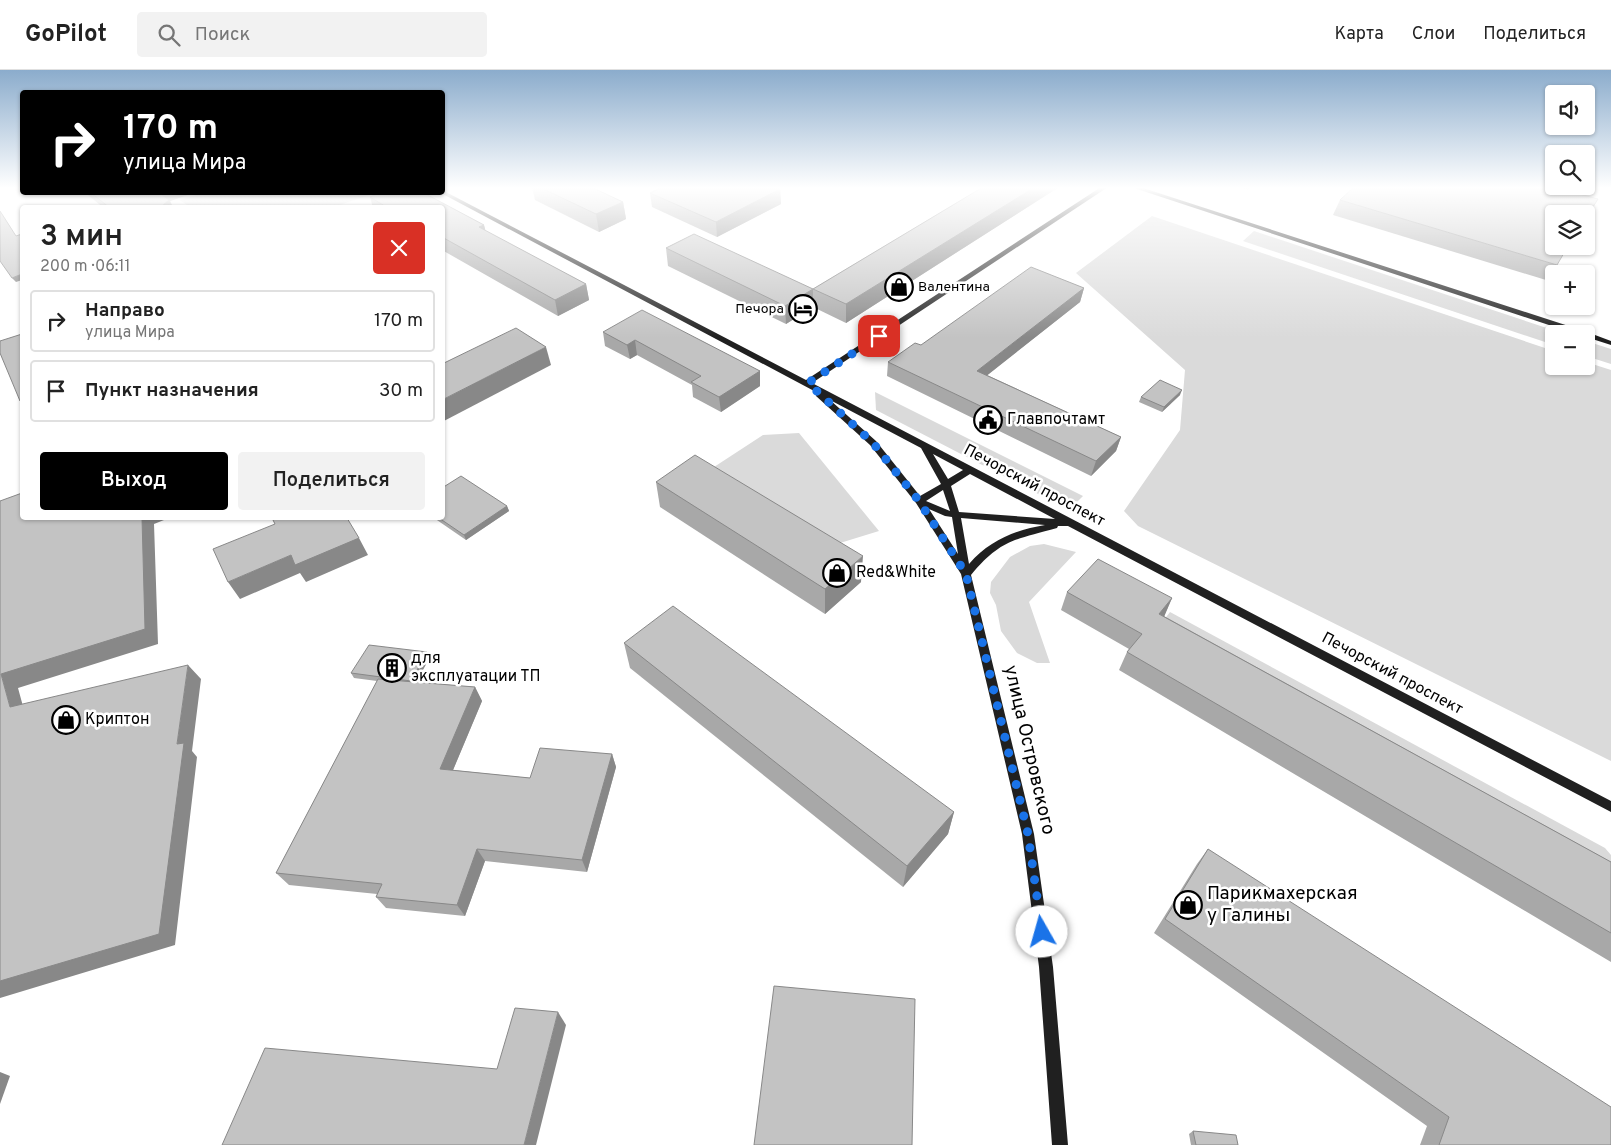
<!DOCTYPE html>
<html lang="ru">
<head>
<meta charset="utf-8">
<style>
  body { margin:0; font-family:Overpass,sans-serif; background:#f2f2f2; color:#222; height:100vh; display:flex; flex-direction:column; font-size:19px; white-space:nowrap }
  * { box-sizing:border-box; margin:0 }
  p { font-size:16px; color:#767676 }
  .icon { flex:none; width:28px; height:28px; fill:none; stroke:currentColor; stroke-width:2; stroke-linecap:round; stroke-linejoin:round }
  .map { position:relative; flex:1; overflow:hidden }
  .side { position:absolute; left:20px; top:135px; width:425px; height:315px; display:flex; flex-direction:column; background:#fff; border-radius:5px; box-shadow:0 1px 4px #0004 }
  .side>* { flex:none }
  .top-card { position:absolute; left:20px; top:20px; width:425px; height:105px; border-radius:5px; box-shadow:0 1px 4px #0004; background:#000; color:#fff; overflow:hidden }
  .fabs { position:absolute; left:1545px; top:15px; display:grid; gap:10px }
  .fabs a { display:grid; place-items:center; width:50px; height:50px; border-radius:5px; background:#fff; box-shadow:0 1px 4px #0004; font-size:25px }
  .pin { position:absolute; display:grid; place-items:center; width:42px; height:42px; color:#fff; margin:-21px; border-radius:10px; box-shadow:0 2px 8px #0006 }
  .me { position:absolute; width:55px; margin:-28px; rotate:353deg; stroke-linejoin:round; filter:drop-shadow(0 0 4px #0008) }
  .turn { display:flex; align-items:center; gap:18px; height:105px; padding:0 20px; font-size:22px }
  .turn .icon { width:65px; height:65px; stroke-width:2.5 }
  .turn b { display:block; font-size:35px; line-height:42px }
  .round { display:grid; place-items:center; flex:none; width:52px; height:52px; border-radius:5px; background:#f2f2f2 }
  .head { display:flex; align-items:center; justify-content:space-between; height:85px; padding:0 20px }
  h1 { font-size:30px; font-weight:600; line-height:38px }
  .primary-button { display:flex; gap:10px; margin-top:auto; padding:10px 20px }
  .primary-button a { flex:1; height:58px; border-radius:5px; background:#000; color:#fff; font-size:20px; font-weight:600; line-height:58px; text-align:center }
  .primary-button a+a { background:#f2f2f2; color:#222 }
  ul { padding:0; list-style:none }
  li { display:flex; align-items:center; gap:15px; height:62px; margin:0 10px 8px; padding:0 10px; border:2px solid #e0e0e0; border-radius:5px }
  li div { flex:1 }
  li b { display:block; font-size:19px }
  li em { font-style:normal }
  header { display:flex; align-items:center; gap:30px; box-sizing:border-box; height:70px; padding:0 25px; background:#fff; border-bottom:1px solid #e0e0e0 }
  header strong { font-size:24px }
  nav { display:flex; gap:28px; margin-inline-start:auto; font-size:18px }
  .search { width:350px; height:45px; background:#f2f2f2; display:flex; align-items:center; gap:12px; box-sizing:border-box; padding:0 18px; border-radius:5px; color:#767676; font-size:19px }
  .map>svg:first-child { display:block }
  .green { fill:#dadada }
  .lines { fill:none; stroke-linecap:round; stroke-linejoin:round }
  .secondary { fill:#202020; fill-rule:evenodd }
  .wall { fill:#a8a8a8 }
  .shaded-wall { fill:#888 }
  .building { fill:#c3c3c3; stroke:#888 }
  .route { stroke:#1a73e8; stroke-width:9; stroke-dasharray:0 16.2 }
  .labels { text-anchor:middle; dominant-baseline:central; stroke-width:5; stroke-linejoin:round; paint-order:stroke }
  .far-poi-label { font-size:14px; fill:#000; stroke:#fff; text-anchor:start }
  .poi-label { font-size:16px; fill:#000; stroke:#fff; text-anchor:start }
  .street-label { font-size:16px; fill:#000; stroke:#fff }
  .near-street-label { font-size:19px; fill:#000; stroke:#fff }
  .near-poi-label { font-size:19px; fill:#000; stroke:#fff; text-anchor:start }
</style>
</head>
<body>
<header>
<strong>GoPilot</strong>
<div class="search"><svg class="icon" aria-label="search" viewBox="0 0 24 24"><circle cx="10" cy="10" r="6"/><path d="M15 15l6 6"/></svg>Поиск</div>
<nav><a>Карта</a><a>Слои</a><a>Поделиться</a></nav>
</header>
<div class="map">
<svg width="1611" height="1075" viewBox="0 0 1611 1075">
  <rect width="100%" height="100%" fill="#fff"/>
  <g class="green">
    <path d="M203,123V122L375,123L334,137L191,138L180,130Z"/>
    <path d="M1152,146L1554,281V296H1586V292L1611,300V691L1138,456L1124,441L1180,360L1185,300L1076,203Z"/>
    <path d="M1254,161L1565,264H1554V275L1243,171Z"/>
    <path d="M1586,271L1611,279V294L1586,286Z"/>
    <path d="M875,322L1083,426L1069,440L876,340Z"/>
    <path d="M799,363L879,461L840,473L714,397L763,365Z"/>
    <path d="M1044,474L1076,482L1029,532L1050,593H1037L1017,583L1001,561L996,535L990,523L991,512L1010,487L1030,476Z"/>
    <path d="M1170,542L1605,778L1611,785V811L1157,559Z"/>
  </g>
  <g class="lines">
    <g class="secondary">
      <path d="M1101,117H1108L812,313L1611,731V742L1068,456H1058L1057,458C1015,470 1001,469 971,505L1034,764L1053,897L1068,1075H1052L1039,897L1022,764L961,504L916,433L870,375L816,326V322L439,122L444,121L806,310ZM830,330L921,378L941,414L920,426L876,371ZM933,384L963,400L948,409ZM970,404L1055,449L959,442L951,416ZM943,420L950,441L926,431ZM929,439L945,446L952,447L958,484ZM961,448L1045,455C1015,460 990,470 969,494Z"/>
      <path d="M1131,117H1140L1587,262L1611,271V275L1586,267V264H1576Z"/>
    </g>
  </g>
  <g class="wall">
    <path d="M532,117H591L623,132L626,149L599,162L535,130Z"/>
    <path d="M983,117H1059L846,253L813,237L786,254L668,196L666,178L813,219Z"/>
    <path d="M1240,117H1251L1248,120Z"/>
    <path d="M780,119L781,134L717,167L652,137L650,123Z"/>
    <path d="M84,122H196L170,131L173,137L104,138Z"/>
    <path d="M382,122H422L484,155L485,161L586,214L589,230L558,246L442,180V138H373L370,127Z"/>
    <path d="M1340,130L1557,195L1546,210L1333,145Z"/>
    <path d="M1084,218L1080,232L987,305L1121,367L1116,381L1091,406L887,306L888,292L921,275Z"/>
    <path d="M603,262L760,301V316L721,342L693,327L692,315L637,285L630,289L605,276Z"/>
    <path d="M1180,325L1162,342L1139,332L1141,327Z"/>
    <path d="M656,412L861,512L825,544L660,437Z"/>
    <path d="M507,436L509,441L466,470L434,448H442Z"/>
    <path d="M1067,522L1172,528L1164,546L1611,792V892L1119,600L1127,582L1129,579L1061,540Z"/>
    <path d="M624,573L954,742L948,764L903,817L630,598Z"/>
    <path d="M430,587L416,612L475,617L482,631L453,700L530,708L612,684L616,697L587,802L485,791L465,846L386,838L376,827L377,824L289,815L276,803L377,611L354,608L351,603Z"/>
    <path d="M1208,779L1611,1075H1420L1427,1056L1154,863L1197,794Z"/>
    <path d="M1193,1061L1238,1075H1191L1189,1064Z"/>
  </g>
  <g class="shaded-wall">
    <path d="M1035,117H1059L846,253V234Z"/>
    <path d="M780,119L781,134L717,167L716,152Z"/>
    <path d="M169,122H196L170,131L173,138H163L162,125Z"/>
    <path d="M623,132L626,149L599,162L596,144Z"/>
    <path d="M484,155L488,170L479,157Z"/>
    <path d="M22,204V210L16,212L12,208Z"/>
    <path d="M586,214L589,230L558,246L555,230Z"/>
    <path d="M1084,218L1080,232L975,315L977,301Z"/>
    <path d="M813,219V237L786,254L785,236Z"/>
    <path d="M635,270L637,285L630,289L627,275Z"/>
    <path d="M546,277L551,295L442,352V330Z"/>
    <path d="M760,301V316L721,342L719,327Z"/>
    <path d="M1182,320L1180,325L1162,342L1164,337Z"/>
    <path d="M1121,367L1116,381L1091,406L1096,391Z"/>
    <path d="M507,436L509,441L466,470L464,465Z"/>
    <path d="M142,448H169L154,454L158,574L18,618L27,651L10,637L1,604Z"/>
    <path d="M359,468L368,485L306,512L300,503L240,529L228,512L291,485Z"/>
    <path d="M863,486L861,512L825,544V519Z"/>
    <path d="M1172,528L1164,547L1159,544Z"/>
    <path d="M427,582L430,587L414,616L411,611Z"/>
    <path d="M188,595L201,609L192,681L197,687L175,875L0,928V911L177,674Z"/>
    <path d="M475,617L482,631L448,712L440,699Z"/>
    <path d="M612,684L616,697L587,802L582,790Z"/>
    <path d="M954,742L948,764L903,817L907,796Z"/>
    <path d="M477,779L485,791L465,846L457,835Z"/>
    <path d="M558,942L566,955L536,1075H524Z"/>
    <path d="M0,1002L10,1006L0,1034Z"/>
  </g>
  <g class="building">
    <path d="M539,117H591L623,132L596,144Z"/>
    <path d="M662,117H775L780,119L716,152L650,123Z"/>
    <path d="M983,117H1035L846,234L813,219Z"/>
    <path d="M1354,117H1553L1598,129L1586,148V144H1554V176H1568L1557,195L1340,130Z"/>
    <path d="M90,122H169L162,125L169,130L162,136L163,138H110Z"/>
    <path d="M382,122H422L484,155L479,157L586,214L555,230L442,167V138H388L370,127Z"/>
    <path d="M0,141L16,166L22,164V204L12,208L0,191Z"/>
    <path d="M694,164L813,219L785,236L666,178Z"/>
    <path d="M1031,197L1084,218L977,301L1121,367L1096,391L888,292L915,273L921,275Z"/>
    <path d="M642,240L760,301L719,327L691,312L701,306L635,270L627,275L603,262Z"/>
    <path d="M516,258L546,277L442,330V294Z"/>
    <path d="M22,264V330L20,331L0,283V271Z"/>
    <path d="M1160,310L1182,320L1164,337L1141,327Z"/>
    <path d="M695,385L863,486L825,519L656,412Z"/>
    <path d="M461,406L507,436L464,465L439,448H442V418Z"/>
    <path d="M22,423V448H142L145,559L1,604L10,637L188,595L177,674L184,673L159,864L0,911V431Z"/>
    <path d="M272,448H347L359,468L295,495L291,485L228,512L213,479L275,454Z"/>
    <path d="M1098,489L1172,528L1159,544L1611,792V863L1127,582L1142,564L1067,522Z"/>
    <path d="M673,536L954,742L907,796L624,573Z"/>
    <path d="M369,575L427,582L411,611L351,603Z"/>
    <path d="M378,609L475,617L440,699L530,708L540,678L612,684L582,790L477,779L457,835L376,827L382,814L276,803Z"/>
    <path d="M1208,779L1611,1037V1075H1439L1449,1047L1165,849Z"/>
    <path d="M774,916L915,929L912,1075H754Z"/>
    <path d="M515,938L558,942L524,1075H222L265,978L497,999Z"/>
    <path d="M1193,1061L1236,1065L1238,1075H1196Z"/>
  </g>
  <linearGradient id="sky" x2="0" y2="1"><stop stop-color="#8baccc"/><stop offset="0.44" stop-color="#fff"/><stop offset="1" stop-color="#fff" stop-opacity="0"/></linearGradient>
  <rect width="1611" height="268" fill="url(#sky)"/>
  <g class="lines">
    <path class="route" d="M879,266L808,313L873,373L919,431L966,504L1028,764L1042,862"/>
  </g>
  <defs>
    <symbol id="shop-ring" viewBox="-11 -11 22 22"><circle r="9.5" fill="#fff" stroke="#000" stroke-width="1.5"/><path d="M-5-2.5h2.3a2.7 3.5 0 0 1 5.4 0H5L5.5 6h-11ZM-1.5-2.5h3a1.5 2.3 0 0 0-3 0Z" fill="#000"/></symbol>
    <symbol id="hotel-ring" viewBox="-11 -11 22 22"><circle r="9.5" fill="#fff" stroke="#000" stroke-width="1.5"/><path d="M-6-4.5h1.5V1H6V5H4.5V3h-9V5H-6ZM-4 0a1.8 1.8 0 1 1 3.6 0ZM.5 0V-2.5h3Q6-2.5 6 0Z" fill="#000"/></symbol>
    <symbol id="civic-ring" viewBox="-11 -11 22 22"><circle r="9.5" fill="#fff" stroke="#000" stroke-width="1.5"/><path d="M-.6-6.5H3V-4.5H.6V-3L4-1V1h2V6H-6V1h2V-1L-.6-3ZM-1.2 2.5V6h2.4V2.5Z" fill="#000"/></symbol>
    <symbol id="building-ring" viewBox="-11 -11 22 22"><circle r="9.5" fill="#fff" stroke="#000" stroke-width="1.5"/><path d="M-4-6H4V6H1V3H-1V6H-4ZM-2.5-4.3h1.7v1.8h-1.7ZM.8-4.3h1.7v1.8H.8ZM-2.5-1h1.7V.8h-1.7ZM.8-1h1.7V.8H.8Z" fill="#000"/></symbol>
  </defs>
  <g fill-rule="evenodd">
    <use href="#shop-ring" x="883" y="201" width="32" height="32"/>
    <use href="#hotel-ring" x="787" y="223" width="32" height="32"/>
    <use href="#civic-ring" x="972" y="334" width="32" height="32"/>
    <use href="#shop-ring" x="821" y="487" width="32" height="32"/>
    <use href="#building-ring" x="376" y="582" width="32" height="32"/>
    <use href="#shop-ring" x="50" y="634" width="32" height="32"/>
    <use href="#shop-ring" x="1172" y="819" width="32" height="32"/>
  </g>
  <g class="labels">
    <g class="far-poi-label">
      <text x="918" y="217">Валентина</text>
      <text x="784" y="239" text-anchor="end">Печора</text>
    </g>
    <g class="poi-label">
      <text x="1007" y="350">Главпочтамт</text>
      <text x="856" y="503">Red&amp;White</text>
      <text x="411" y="589">для<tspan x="411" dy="18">эксплуатации ТП</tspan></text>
      <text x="85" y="650">Криптон</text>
    </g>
    <g class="street-label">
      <text transform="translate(1034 416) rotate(28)">Печорский проспект</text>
      <text transform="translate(1392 604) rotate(28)">Печорский проспект</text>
    </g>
    <g class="near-street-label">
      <text transform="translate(1029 680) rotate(77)">улица Островского</text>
    </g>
    <g class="near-poi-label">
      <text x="1207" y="824">Парикмахерская<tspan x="1207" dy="22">у Галины</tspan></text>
    </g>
  </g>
</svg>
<div class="fabs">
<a><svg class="icon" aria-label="sound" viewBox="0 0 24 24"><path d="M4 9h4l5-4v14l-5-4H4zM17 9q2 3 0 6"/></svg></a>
<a><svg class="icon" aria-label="search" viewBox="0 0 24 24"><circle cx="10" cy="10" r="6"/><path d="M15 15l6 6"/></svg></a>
<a><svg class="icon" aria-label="layers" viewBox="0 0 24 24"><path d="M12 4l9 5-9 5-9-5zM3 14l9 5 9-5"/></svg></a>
<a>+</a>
<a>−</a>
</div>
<div class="pin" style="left:879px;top:266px;background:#d93025"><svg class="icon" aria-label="arrive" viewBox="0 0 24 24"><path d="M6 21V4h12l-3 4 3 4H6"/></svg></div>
<svg class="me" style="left:1042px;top:862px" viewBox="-20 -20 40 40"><circle r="19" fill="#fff"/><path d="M0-13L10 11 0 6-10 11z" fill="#1a73e8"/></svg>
<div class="top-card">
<div class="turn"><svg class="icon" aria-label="right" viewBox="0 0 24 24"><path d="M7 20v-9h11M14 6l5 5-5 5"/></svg><div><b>170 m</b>улица Мира</div></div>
</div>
<section class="side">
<div class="head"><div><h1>3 мин</h1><p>200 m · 06:11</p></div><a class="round" style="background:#d93025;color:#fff"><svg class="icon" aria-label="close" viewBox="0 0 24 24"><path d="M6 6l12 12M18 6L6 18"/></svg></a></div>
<ul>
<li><svg class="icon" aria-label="right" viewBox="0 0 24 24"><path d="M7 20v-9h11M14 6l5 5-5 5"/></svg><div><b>Направо</b><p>улица Мира</p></div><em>170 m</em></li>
<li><svg class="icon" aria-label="arrive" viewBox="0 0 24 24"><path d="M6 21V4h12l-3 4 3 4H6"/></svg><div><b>Пункт назначения</b></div><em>30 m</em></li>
</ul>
<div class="primary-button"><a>Выход</a><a>Поделиться</a></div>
</section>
</div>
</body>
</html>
